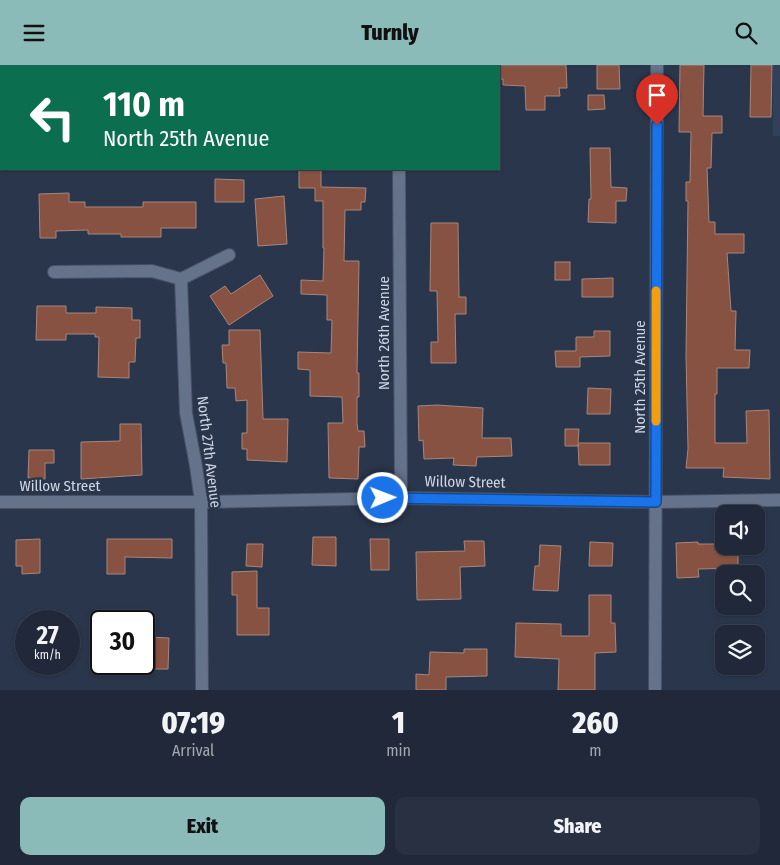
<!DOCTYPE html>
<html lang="en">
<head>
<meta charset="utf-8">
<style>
  body { margin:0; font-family:"Fira Sans Condensed",sans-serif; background:#283041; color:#f1f3f6; height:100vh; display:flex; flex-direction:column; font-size:19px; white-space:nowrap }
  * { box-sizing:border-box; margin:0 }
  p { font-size:16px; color:#a2a6ae }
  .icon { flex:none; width:28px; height:28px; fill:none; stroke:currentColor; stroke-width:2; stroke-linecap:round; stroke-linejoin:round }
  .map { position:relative; height:625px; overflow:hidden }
  .panel { display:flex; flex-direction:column; background:#202839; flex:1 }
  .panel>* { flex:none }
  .top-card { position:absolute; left:0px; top:0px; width:500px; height:105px; box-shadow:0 1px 4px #0004,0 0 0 1px #3d4453; background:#0b6e4f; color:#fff; overflow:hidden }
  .tools { position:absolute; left:715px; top:440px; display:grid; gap:10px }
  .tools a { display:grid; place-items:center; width:50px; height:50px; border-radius:10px; background:#202839; box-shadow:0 1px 4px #0004,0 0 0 1px #3d4453; font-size:25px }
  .speed { position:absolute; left:15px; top:545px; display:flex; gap:10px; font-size:25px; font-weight:700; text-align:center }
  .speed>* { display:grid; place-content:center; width:65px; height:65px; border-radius:50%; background:#202839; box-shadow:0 1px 4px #0004,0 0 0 1px #3d4453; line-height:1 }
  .speed small { font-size:12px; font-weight:400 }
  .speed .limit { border:2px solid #111; border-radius:8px; background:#fff; color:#111 }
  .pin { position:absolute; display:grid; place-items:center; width:42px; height:42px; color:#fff; margin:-51px -21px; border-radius:50% 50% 50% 0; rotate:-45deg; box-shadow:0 0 5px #0007 }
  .pin .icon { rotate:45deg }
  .me { position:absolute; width:55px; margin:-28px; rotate:89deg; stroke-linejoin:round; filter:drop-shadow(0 0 4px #0008) }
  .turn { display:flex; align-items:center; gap:18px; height:105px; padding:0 20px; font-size:22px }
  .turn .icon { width:65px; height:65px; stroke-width:2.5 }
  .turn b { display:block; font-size:35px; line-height:42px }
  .eta { display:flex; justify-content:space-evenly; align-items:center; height:85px; text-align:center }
  .eta b { font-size:30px; font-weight:800; line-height:35px }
  .action { display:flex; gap:10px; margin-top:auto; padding:10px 20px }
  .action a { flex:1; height:58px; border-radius:10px; background:#8bbbb9; color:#111; font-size:20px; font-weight:800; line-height:58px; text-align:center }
  .action a+a { background:#283041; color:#f1f3f6 }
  header { display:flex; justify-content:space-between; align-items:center; height:65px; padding:0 20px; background:#8bbbb9; color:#111; font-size:22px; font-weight:800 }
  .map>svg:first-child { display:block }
  .built { fill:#31415c }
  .building { fill:#875242; stroke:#a6877d }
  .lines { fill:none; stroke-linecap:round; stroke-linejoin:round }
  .minor-casing { stroke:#475163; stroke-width:14 }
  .minor { stroke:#64728a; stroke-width:12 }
  .route-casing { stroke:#114b97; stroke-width:12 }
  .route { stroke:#1a73e8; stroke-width:9 }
  .slow { stroke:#f59e0b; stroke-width:9 }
  .labels { text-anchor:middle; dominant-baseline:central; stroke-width:5; stroke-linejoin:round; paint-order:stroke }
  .street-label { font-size:15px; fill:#cfd7e5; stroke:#2a364c }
</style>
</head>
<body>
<header><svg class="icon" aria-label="menu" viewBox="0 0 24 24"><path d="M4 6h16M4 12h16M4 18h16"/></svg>Turnly<svg class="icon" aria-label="search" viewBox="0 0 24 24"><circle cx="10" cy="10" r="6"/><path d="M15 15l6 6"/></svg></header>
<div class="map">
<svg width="780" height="625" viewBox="0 0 780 625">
  <rect width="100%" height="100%" fill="#2a364c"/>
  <rect class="built" x="773" y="0" width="7" height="71"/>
  <g class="building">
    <path d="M499,0H566L567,23H559L560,31H545V45H526L525,21L503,20V14H499Z"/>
    <path d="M597,0H619L620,24H597Z"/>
    <path d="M680,0H704L703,51H722V68H712L711,103H707L709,157H715V169H744V188H727L731,246H736L735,285H750L749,303H717V329H715V378H747L746,346L769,345L770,414L723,412L724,403H686L688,384L686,290L688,136H686V117H690L691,67H679Z"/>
    <path d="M751,0H772L771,52H750Z"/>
    <path d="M588,30H604L605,44L588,45Z"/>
    <path d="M590,83H610L611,122L627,123L626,136H616V158L588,157L589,134H591Z"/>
    <path d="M299,104H321V122L366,123L365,137H361V145H345L344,196H359L357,308H359V332H357V358L358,366H364L365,382H359L358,414L329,413L328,358H343L342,332L310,331V305L298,304V287L331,288L332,255H327V230L301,229V215L323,216L324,183H323V136H315V123H299Z"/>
    <path d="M215,114L244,115V137H215Z"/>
    <path d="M69,128V137H85V142H143V137H196V163H161V172H121V169H88V165L56,166V173H40L39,129Z"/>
    <path d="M284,131L287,179L258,181L255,134Z"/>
    <path d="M431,158H458L459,232H466V249H455L456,298H431V277H438L437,226H430Z"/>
    <rect x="555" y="197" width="15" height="18"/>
    <path d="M260,210L273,231L229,260L210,231L225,221L231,229Z"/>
    <path d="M613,213V232H582V214Z"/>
    <path d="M37,241H66V248H96V242L132,243V255H140V273H136L135,297H129V313L98,312L99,272H95V269H66V275H36Z"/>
    <path d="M229,265H260L263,354H288L287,397L247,395V384H242V368H247V335L236,336L235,323H227L226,298H223L222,280H229Z"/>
    <path d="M594,266H610V291L580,292V302H556L555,286H576V272H594Z"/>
    <path d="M588,323L611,324L610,349H587Z"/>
    <path d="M437,340L483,343L482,373H511L512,391L477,392L476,401L453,400L454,393L424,394L423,375L419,376L418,341Z"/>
    <path d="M120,359H141L142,410L81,414V377L120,376Z"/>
    <path d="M565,364H579L578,378H610V400H579L578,379V381H565Z"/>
    <path d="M29,385H54V398H45V414L28,413Z"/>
    <path d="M313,472H336V501L312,500Z"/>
    <path d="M40,474V508L22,509V501H16V475Z"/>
    <path d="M107,474H172V493L125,492V509H107Z"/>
    <path d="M370,474H389V505H371Z"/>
    <path d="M464,476H484L485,501L460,502L461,534L417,535L416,487L465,486Z"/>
    <path d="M590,477L613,478L612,501H589Z"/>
    <path d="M698,477V479H724V481H738V503L698,504L699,512L677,513L676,478Z"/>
    <path d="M247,479H263L262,502L246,501Z"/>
    <path d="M540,480L561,481L558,526L533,525L535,501H539Z"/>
    <path d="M257,506V543H269V570H237V530H232V507Z"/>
    <path d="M589,530H611V558H615L616,587L595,588V625H558L559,594L515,592L516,558L561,559V571H589Z"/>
    <path d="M149,572L169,573L168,604H149Z"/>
    <path d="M464,584H487V611L446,612V625H416V609L429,610L430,587L464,588Z"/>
  </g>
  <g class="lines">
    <defs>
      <g id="minor">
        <path d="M399,104L401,433"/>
        <path d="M54,207L152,206L181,214"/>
        <path d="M181,214L186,348L196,401L201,437L202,625"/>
        <path d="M181,214L229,190"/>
        <path d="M0,437H201L401,433L656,437L780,435"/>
        <path d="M655,625L657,0"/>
      </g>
    </defs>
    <use href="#minor" class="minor-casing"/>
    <use href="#minor" class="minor"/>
  </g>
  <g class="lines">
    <defs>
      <path id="route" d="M383,433L656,437L657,60"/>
    </defs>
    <use href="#route" class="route-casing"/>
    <use href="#route" class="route"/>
    <path class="slow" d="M656,356V226"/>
  </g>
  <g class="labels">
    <g class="street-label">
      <text transform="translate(384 268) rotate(-90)">North 26th Avenue</text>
      <text transform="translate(640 312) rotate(-90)">North 25th Avenue</text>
      <text transform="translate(209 387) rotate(83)">North 27th Avenue</text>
      <text transform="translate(465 417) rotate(1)">Willow Street</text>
      <text x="60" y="421">Willow Street</text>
    </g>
  </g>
</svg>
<div class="tools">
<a><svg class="icon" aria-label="sound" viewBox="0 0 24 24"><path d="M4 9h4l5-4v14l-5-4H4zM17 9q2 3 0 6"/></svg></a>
<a><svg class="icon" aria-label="search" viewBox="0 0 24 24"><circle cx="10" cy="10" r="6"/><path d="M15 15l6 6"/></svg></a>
<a><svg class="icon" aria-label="layers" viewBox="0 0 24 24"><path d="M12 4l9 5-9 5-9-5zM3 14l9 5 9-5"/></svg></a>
</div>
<div class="speed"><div>27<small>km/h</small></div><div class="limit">30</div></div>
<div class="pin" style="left:657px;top:60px;background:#d93025"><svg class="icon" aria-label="arrive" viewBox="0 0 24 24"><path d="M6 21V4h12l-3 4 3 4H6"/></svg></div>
<svg class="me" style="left:383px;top:433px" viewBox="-20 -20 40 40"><circle r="17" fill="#1a73e8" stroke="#fff" stroke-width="3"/><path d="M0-11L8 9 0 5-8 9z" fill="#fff"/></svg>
<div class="top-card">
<div class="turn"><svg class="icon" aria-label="left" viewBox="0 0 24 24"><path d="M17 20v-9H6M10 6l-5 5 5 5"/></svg><div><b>110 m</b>North 25th Avenue</div></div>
</div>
</div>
<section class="panel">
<div class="eta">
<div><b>07:19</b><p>Arrival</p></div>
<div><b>1</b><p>min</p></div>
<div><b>260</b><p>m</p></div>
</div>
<div class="action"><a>Exit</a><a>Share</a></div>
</section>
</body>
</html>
